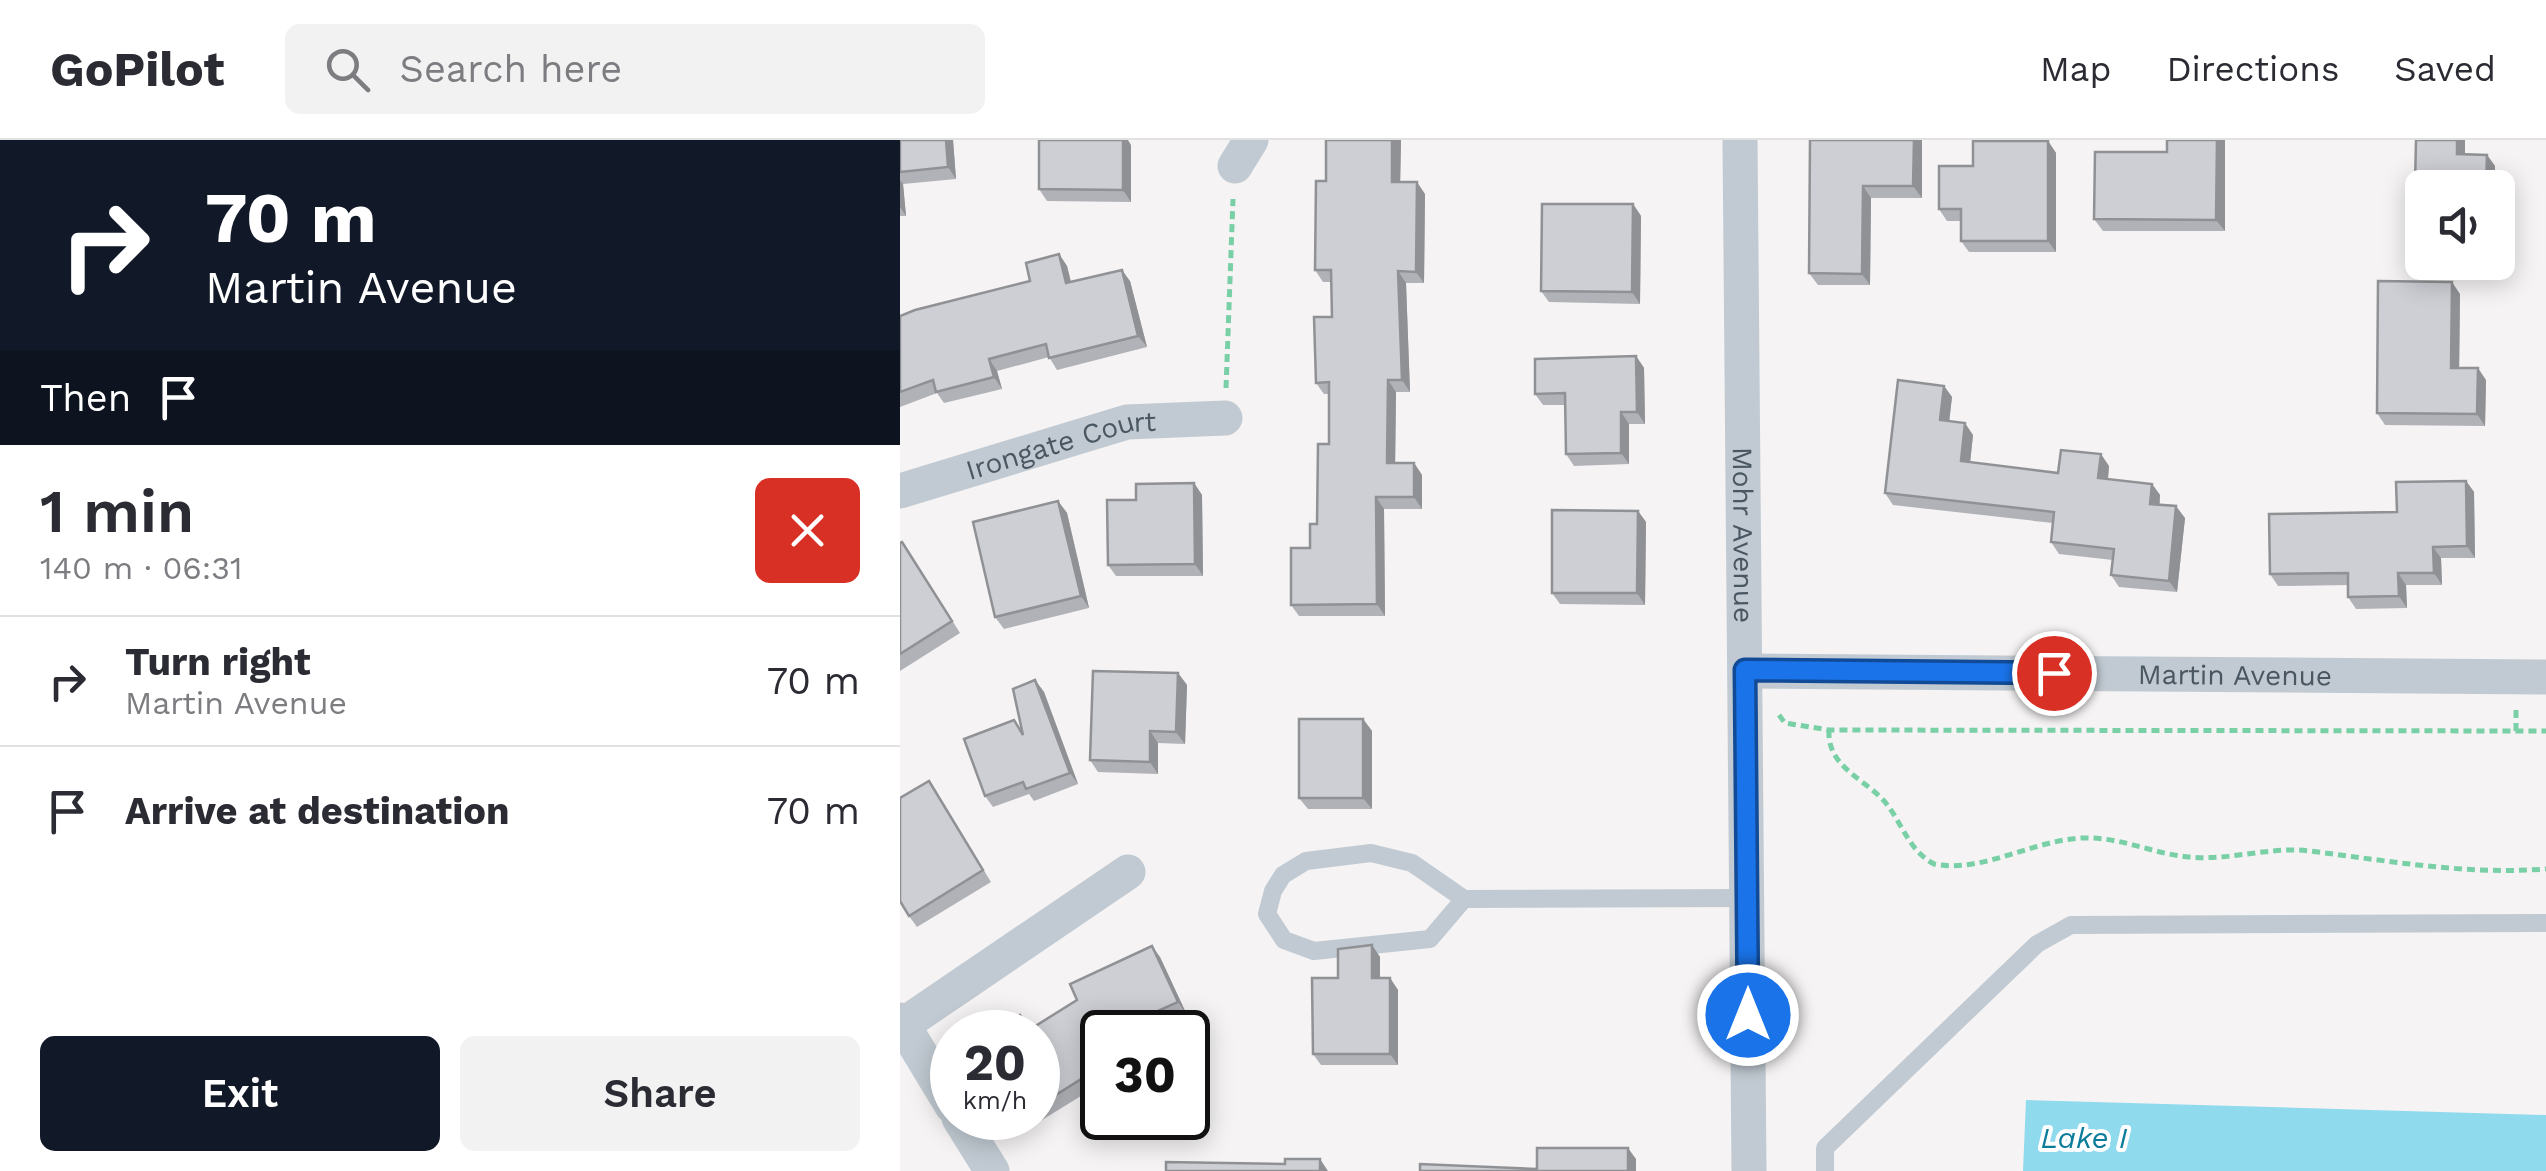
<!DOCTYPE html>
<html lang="en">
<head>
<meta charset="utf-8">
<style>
  body { margin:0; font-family:"Work Sans",sans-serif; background:#f2f2f3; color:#2b2b33; height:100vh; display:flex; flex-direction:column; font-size:38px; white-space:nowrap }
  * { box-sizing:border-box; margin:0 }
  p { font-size:32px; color:#7c7c81 }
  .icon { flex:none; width:55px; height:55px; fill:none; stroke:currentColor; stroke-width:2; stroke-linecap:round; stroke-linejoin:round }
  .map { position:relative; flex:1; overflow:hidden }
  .panel { display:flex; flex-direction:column; background:#fff; width:900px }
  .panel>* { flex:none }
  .hud { background:#111827; color:#fff; overflow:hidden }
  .controls { position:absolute; left:1505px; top:30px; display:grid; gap:20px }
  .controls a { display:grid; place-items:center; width:110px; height:110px; border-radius:15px; background:#fff; box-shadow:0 5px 25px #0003; font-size:50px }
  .speed { position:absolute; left:30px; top:870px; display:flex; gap:20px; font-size:50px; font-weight:700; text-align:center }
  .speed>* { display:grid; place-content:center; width:130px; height:130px; border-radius:50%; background:#fff; box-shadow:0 5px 25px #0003; line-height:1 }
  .speed small { font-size:25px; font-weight:400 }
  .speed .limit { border:5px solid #111; border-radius:15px; background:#fff; color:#111 }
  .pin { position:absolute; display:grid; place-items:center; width:85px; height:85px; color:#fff; margin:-42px; border:5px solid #fff; border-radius:50%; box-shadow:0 2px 10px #0007 }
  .me { position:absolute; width:110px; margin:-55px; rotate:0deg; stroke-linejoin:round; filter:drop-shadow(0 0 8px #0008) }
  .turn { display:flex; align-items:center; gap:35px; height:210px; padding:0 40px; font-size:45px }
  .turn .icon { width:130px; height:130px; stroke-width:2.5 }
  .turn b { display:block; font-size:70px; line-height:85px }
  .then { display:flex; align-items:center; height:95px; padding:0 40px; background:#0003; gap:20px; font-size:38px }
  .round { display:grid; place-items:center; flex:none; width:105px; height:105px; border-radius:15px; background:#f2f2f3 }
  .overview { display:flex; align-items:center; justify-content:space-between; height:170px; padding:0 40px }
  h1 { font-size:60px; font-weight:600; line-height:75px }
  .action { display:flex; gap:20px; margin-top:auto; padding:20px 40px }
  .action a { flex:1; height:115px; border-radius:15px; background:#111827; color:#fff; font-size:40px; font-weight:600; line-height:115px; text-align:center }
  .action a+a { background:#f2f2f3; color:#2b2b33 }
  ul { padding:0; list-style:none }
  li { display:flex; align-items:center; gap:30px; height:130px; padding:0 40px; border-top:2px solid #e1e1e2 }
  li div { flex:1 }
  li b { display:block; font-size:38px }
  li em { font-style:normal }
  header { display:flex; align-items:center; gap:60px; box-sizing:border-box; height:140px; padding:0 50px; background:#fff; border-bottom:2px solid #e1e1e2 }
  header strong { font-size:48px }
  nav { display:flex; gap:55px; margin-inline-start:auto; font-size:35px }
  .search { width:700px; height:90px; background:#f2f2f3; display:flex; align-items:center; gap:25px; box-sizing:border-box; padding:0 35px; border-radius:15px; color:#7c7c81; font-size:38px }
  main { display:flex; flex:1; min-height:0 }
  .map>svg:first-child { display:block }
  .water { fill:#90daee }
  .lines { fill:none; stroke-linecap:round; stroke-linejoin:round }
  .path { stroke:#7ad0a6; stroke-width:5; stroke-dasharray:8 5; stroke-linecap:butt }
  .lane { stroke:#c1cad2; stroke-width:18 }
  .street { stroke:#c1cad2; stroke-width:35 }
  .wall { fill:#b0b2b7 }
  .shaded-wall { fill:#909195 }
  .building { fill:#cdcfd5; stroke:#909195; stroke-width:2.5 }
  .route-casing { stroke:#114b97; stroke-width:25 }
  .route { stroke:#1a73e8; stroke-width:18 }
  .labels { text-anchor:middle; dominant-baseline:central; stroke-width:8; stroke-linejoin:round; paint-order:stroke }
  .street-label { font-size:28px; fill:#4a5661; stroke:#fff }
  .water-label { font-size:30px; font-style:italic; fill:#0c7c9b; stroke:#fff }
</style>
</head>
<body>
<header>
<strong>GoPilot</strong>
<div class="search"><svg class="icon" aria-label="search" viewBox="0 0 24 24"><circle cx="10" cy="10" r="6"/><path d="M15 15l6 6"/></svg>Search here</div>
<nav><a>Map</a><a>Directions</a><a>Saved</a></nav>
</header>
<main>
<section class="panel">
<div class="hud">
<div class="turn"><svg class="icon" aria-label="right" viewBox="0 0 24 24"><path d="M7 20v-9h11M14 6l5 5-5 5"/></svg><div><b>70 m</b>Martin Avenue</div></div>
<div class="then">Then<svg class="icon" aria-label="arrive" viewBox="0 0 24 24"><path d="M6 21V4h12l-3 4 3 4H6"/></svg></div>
</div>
<div class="overview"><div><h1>1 min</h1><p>140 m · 06:31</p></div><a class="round" style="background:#d93025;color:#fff"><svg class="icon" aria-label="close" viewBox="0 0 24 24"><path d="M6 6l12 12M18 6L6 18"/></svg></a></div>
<ul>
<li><svg class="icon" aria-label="right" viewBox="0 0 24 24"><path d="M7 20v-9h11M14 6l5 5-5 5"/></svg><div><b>Turn right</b><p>Martin Avenue</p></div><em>70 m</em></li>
<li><svg class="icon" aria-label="arrive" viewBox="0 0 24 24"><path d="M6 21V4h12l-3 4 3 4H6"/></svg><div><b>Arrive at destination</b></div><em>70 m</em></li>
</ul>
<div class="action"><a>Exit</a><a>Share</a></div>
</section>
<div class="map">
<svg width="1646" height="1031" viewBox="0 0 1646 1031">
  <rect width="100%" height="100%" fill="#f5f3f3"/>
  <path class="water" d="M1126,960L1646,975V1031H1123Z"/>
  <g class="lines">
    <g class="path">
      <path d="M326,248L333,59"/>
      <path d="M879,575L885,583L929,590L1646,591"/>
      <path d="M929,590C927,627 964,638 985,662C1003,684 1008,710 1034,724C1086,734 1138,696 1191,698C1225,699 1255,714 1289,717C1329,721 1371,706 1410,711C1490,721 1565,735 1646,729"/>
      <path d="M1616,591V569"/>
    </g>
    <g class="lane">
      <path d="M564,759L530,799L414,811L384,800L367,774L373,751L383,735L406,721L471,713L512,723L564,759L847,758"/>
      <path d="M925,1031V1008L1137,804L1171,785L1646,783"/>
    </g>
    <g class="street">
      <path id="s1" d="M840,0L849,1031"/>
      <path d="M335,26L351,0"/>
      <path id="s2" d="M0,351L227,282L325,278"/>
      <path id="s3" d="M845,531L1646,537"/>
      <path d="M0,880L52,966"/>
      <path d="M0,887L228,732"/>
      <path d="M59,978L92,1031"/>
    </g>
  </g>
  <g class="wall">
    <path d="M0,0H53L56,39L3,44L6,76H0Z"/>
    <path d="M426,0H501L500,42L525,54L524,143H506L510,252H496L495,323H514L522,335V369H484L485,476H399L391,465L417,384L429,304V254H424L416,243L432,177L431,142H423L415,130L426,41Z"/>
    <path d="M910,0H1022V58H971L970,145H918L909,133Z"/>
    <path d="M1267,0H1325V91H1203L1194,79L1267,12Z"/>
    <path d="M1516,0H1565V14L1587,15L1595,26V48H1522V104L1514,92Z"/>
    <path d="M1148,1L1156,13V112H1069L1061,101V81H1047L1039,69L1073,26Z"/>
    <path d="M231,5V62L147,61L139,49Z"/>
    <path d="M733,64L741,76L740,164L649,162L641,151Z"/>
    <path d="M159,114L167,126L171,142L230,141L247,207L157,230L149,217L97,231L102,249L44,263L37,253L0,267V176L130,141Z"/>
    <path d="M1541,122H1593V128H1545Z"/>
    <path d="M1560,154L1559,228L1586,240L1585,286L1485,285L1477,273Z"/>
    <path d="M736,216L744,228L745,284H729V324L674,326L666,314L665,265H643L635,254Z"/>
    <path d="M1044,246L1052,257L1049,281L1073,295L1070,322L1158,333L1209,326L1208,339L1252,344L1260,355V365L1285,378L1277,452L1219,447L1211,435L1213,420L1159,414L1151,402L1153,383L993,365L985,353Z"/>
    <path d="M1566,341L1574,352L1575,418H1541L1542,445H1506L1507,468L1456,469L1448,457V445L1378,446L1370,434Z"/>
    <path d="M294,343L302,355L303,436H216L208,425L236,360Z"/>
    <path d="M158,361L167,373L189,468L104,489L95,477Z"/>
    <path d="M738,371L746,382L745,465L660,464L652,453Z"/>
    <path d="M0,403L10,414L60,493L0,531Z"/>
    <path d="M278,533L287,545L285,604L258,603V634L198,632L190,620Z"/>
    <path d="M135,540L144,552L178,644L134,661L129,654L93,667L85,656L123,593Z"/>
    <path d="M463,579L472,591V669H408L399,658Z"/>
    <path d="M29,641L91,742L17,787L9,776Z"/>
    <path d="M472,805L480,817V838H490L498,850V925H421L413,914L438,838Z"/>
    <path d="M260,817L286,873L244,892H202V943L129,988L121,978H138V892L130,889L177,860Z"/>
  </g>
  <g class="shaded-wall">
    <path d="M46,0H53L56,39L48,27Z"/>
    <path d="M223,0H228L231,5V62L223,50Z"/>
    <path d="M492,0H501L500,53L492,42Z"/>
    <path d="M1014,0H1022V58L1013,46Z"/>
    <path d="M1317,0H1325V91L1316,80Z"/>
    <path d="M1557,0H1565V25L1557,14Z"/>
    <path d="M1148,1L1156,13V112L1148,101Z"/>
    <path d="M1587,15L1595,26V48H1586Z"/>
    <path d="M0,40L3,44L6,76L0,67Z"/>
    <path d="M517,42L525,54L524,143L516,132Z"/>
    <path d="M963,46L971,58L970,145L962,134Z"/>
    <path d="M733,64L741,76L740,164L732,152Z"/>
    <path d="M159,114L167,126L174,155L166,143Z"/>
    <path d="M222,130L230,141L247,207L238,196Z"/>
    <path d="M498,131L506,143L510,252L502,240Z"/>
    <path d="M1552,142L1560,154L1559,240L1551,228Z"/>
    <path d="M736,216L744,228L745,284L737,272Z"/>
    <path d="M89,219L97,231L102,249L94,237Z"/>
    <path d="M1578,228L1586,240L1585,286L1577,274Z"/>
    <path d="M488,240L496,252L495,335L487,323Z"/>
    <path d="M1044,246L1052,257L1048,292L1040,280Z"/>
    <path d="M721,272L729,284V324L721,313Z"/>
    <path d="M1065,283L1073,295L1069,333L1061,321Z"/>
    <path d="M1201,314L1209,326L1207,350L1198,338Z"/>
    <path d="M514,323L522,335V369L514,357Z"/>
    <path d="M1566,341L1574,352L1575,418L1567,406Z"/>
    <path d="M294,343L302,355L303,436L295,424Z"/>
    <path d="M1252,344L1260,355L1258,375L1250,364Z"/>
    <path d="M476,357L484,369L485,476L477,464Z"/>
    <path d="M158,361L167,373L189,468L181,456Z"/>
    <path d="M1276,366L1285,378L1277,452L1269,441Z"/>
    <path d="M738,371L746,382L745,465L737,453Z"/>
    <path d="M1533,407L1541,418L1542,445L1534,433Z"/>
    <path d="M1498,433L1506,445L1507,468L1499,456Z"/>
    <path d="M278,533L287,545L285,604L276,592Z"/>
    <path d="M135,540L144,552L178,644L170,633Z"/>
    <path d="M463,579L472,591V669L463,658Z"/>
    <path d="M250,591L258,603V634L250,622Z"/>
    <path d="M472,805L480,817V850L472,838Z"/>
    <path d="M252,806L260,817L286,873L278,862Z"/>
    <path d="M490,838L498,850V925L490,914Z"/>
    <path d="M728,1008L736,1019V1031H728Z"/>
    <path d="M420,1019L428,1031H420Z"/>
  </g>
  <g class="building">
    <path d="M0,0H46L48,27L0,32Z"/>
    <path d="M139,0H223V50L139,49Z"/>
    <path d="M426,0H492V42H517L516,132L498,131L502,240H488L487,323H514V357H476L477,464L391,465V408H410V384H417L418,304H429V242L416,243L414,177H432L431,130H415L416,41H426Z"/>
    <path d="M910,0H1014L1013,46H963L962,134L909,133Z"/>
    <path d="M1267,0H1317L1316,80L1194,79L1195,12H1267Z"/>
    <path d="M1516,0H1557V14L1587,15L1586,48H1522V93L1514,92Z"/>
    <path d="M1073,1H1148V101H1061V69H1039V26H1073Z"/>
    <path d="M642,64H733L732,152L641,151Z"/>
    <path d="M159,114L166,143L222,130L238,196L149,218L146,204L89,219L94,237L36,252L33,240L0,252V176L15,170L130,141L126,123Z"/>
    <path d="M1478,141L1552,142L1551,228H1578L1577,274L1477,273Z"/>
    <path d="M736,216L737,272H721V313L666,314L665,253L635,254V219Z"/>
    <path d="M998,240L1044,246L1040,280L1065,283L1061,321L1158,333L1161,310L1201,314L1198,338L1252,344L1250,364L1276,366L1269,441L1211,435L1214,409L1151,402L1154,372L985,353Z"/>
    <path d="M1566,341L1567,406L1533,407L1534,433H1498L1499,456L1448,457V433L1370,434L1369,374L1497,372L1496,342Z"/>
    <path d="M294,343L295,424L208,425L207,360H236V344Z"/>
    <path d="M158,361L181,456L95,477L73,382Z"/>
    <path d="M652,370L738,371L737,453H652Z"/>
    <path d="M2,402L52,481L0,514V403Z"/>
    <path d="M193,531L278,533L276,592L250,591V622L190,620Z"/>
    <path d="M135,540L170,633L126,649L123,642L85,656L64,599L114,580L123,595L113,549Z"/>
    <rect x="399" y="579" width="64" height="79"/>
    <path d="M29,641L83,730L9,776L0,761V658Z"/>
    <path d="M472,805V838H490V914H413L412,838H438V809Z"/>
    <path d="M252,806L278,862L229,884L233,892H202V926L138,966V892H93L120,875L129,890L177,860L170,844Z"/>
    <path d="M637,1008H728V1031H520V1024L637,1029Z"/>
    <path d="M385,1019H420V1031H266V1022L385,1024Z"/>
  </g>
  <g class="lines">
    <defs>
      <path id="route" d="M848,875L845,530L1154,533"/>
    </defs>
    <use href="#route" class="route-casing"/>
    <use href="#route" class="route"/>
  </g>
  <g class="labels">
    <g class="street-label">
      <text stroke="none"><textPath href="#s2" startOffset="168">Irongate Court</textPath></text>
      <text stroke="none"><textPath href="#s1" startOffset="395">Mohr Avenue</textPath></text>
      <text stroke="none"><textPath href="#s3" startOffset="490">Martin Avenue</textPath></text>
    </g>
    <g class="water-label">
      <text x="1184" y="997">Lake I</text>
    </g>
  </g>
</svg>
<div class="controls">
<a><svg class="icon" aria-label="sound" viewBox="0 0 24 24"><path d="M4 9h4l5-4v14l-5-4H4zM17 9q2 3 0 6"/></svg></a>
</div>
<div class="speed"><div>20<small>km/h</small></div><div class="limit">30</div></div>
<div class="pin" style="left:1154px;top:533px;background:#d93025"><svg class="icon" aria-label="arrive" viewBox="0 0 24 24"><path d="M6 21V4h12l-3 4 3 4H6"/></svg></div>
<svg class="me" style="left:848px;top:875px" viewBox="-20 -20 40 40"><circle r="17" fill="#1a73e8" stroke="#fff" stroke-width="3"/><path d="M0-11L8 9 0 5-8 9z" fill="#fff"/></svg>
</div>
</main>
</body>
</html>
